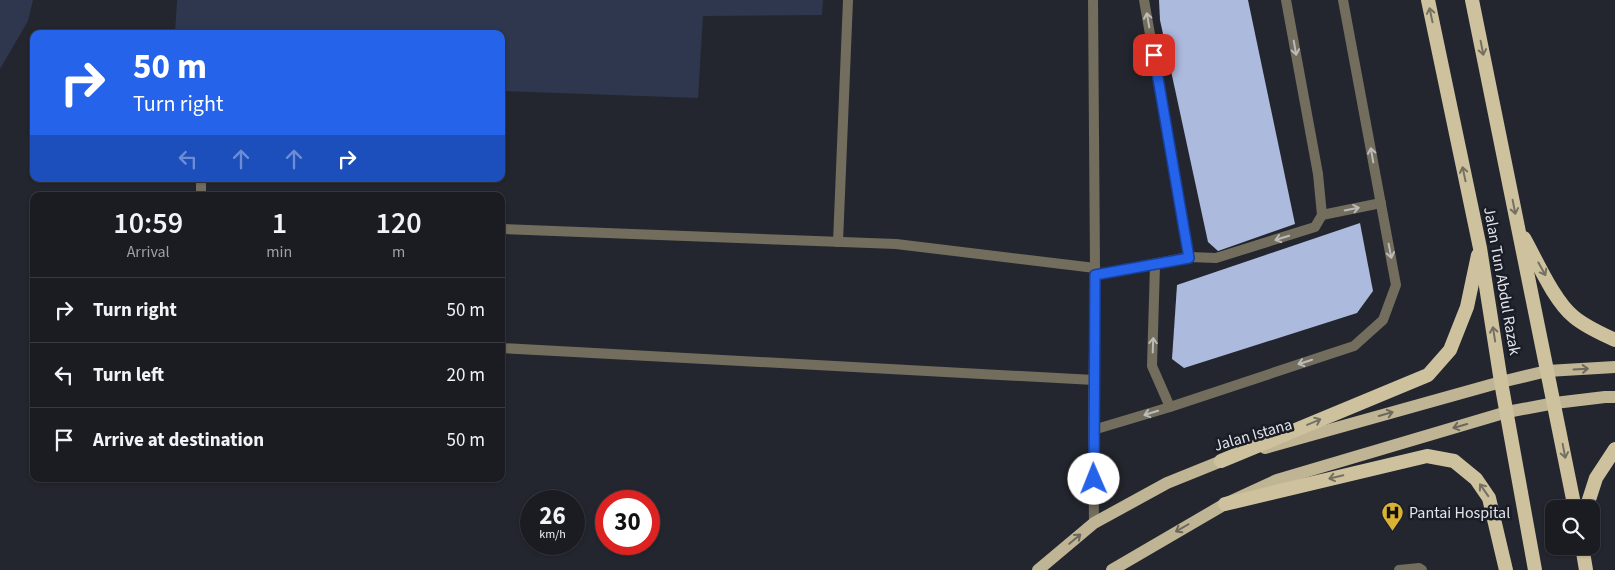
<!DOCTYPE html>
<html lang="en">
<head>
<meta charset="utf-8">
<style>
  body { margin:0; font-family:"Source Sans 3",sans-serif; background:#23252a; color:#f1f3f6; height:100vh; display:flex; flex-direction:column; font-size:19px; white-space:nowrap }
  * { box-sizing:border-box; margin:0 }
  p { font-size:16px; color:#9fa1a5 }
  .icon { flex:none; width:28px; height:28px; fill:none; stroke:currentColor; stroke-width:2; stroke-linecap:round; stroke-linejoin:round }
  .map { position:relative; flex:1; overflow:hidden }
  .panel { position:absolute; left:30px; top:192px; width:475px; height:290px; display:flex; flex-direction:column; background:#1a1c22; border-radius:10px; box-shadow:0 1px 4px #0004,0 0 0 1px #383a40 }
  .panel>* { flex:none }
  .top-card { position:absolute; left:30px; top:30px; width:475px; height:152px; border-radius:10px; box-shadow:0 1px 4px #0004,0 0 0 1px #383a40; background:#2563eb; color:#fff; overflow:hidden }
  .controls { position:absolute; left:1545px; top:500px; display:grid; gap:10px }
  .controls a { display:grid; place-items:center; width:55px; height:55px; border-radius:10px; background:#1a1c22; box-shadow:0 1px 4px #0004,0 0 0 1px #383a40; font-size:25px }
  .speed { position:absolute; left:520px; top:490px; display:flex; gap:10px; font-size:25px; font-weight:700; text-align:center }
  .speed>* { display:grid; place-content:center; width:65px; height:65px; border-radius:50%; background:#1a1c22; box-shadow:0 1px 4px #0004,0 0 0 1px #383a40; line-height:1 }
  .speed small { font-size:12px; font-weight:400 }
  .speed .limit { border:8px solid #d22; background:#fff; color:#111 }
  .pin { position:absolute; display:grid; place-items:center; width:42px; height:42px; color:#fff; margin:-21px; border-radius:10px; box-shadow:0 2px 8px #0006 }
  .me { position:absolute; width:55px; margin:-28px; rotate:359deg; stroke-linejoin:round; filter:drop-shadow(0 0 4px #0008) }
  .turn { display:flex; align-items:center; gap:18px; height:105px; padding:0 20px; font-size:22px }
  .turn .icon { width:65px; height:65px; stroke-width:2.5 }
  .turn b { display:block; font-size:35px; line-height:42px }
  .lanes { display:flex; align-items:center; height:48px; padding:0 20px; background:#0003; justify-content:center; gap:25px; direction:ltr }
  .lanes .off { opacity:.35 }
  .eta { display:flex; justify-content:space-evenly; align-items:center; height:85px; text-align:center }
  .eta b { font-size:30px; font-weight:600; line-height:35px }
  ul { padding:0; list-style:none }
  li { display:flex; align-items:center; gap:15px; height:65px; padding:0 20px; border-top:1px solid #383a40 }
  li div { flex:1 }
  li b { display:block; font-size:19px }
  li em { font-style:normal }
  .map>svg:first-child { display:block }
  .green { fill:#2e374e }
  .building { fill:#acbade }
  .lines { fill:none; stroke-linecap:round; stroke-linejoin:round }
  .service { stroke:#726d5d; stroke-width:10 }
  .minor { stroke:#726d5d; stroke-width:10 }
  .primary { stroke:#bfb493; stroke-width:12 }
  .trunk { stroke:#cec29e; stroke-width:14 }
  .oneway { stroke:#747062 }
  .oneway2 { stroke:#bbbbb9 }
  .oneway3 { stroke:#6c685c }
  .route-casing { stroke:#184099; stroke-width:12 }
  .route { stroke:#2563eb; stroke-width:9 }
  .labels { text-anchor:middle; dominant-baseline:central; stroke-width:5; stroke-linejoin:round; paint-order:stroke }
  .street-label { font-size:16px; fill:#e2e5ea; stroke:#1a1d25 }
  .poi-label { font-size:16px; fill:#e2e5ea; stroke:#1a1d25; text-anchor:start }
</style>
</head>
<body>
<div class="map">
<svg width="1615" height="570" viewBox="0 0 1615 570">
  <rect width="100%" height="100%" fill="#23262e"/>
  <g class="green">
    <path d="M0,0H33L28,21L0,69Z"/>
    <path d="M177,0H823L822,15L703,16L698,98L501,91V34H175Z"/>
  </g>
  <g class="building">
    <path d="M1159,0H1248L1295,224L1218,251L1208,242L1160,20Z"/>
    <path d="M1360,223L1373,291L1357,313L1184,368L1172,359L1177,285Z"/>
  </g>
  <g class="lines">
    <path class="service" d="M1399,570L1419,568L1422,570"/>
    <g class="minor">
      <path d="M1093,0L1095,268L1093,430L1094,523"/>
      <path d="M1144,0L1189,257"/>
      <path d="M201,196V179"/>
      <path d="M1322,215L1381,203"/>
      <path d="M501,229L896,244L1095,268"/>
      <path d="M838,242L848,0"/>
      <path d="M1155,265L1152,366L1170,407"/>
      <path d="M1095,275L1189,257L1216,258L1315,227L1322,215L1318,174L1286,0"/>
      <path d="M501,348L1094,380"/>
      <path d="M1093,430L1170,407L1354,346L1383,320L1396,285L1343,0"/>
    </g>
    <g class="primary">
      <path d="M1265,448L1501,382L1547,371L1615,367"/>
      <path d="M1038,570L1094,523L1167,483L1229,458"/>
      <path d="M1112,570L1225,504L1277,480L1507,412L1555,403L1605,397H1615"/>
    </g>
    <g class="trunk">
      <path d="M1428,0L1480,248L1501,382L1535,570"/>
      <path d="M1472,0L1575,509"/>
      <path d="M1524,238C1537,261 1554,301 1574,317C1586,327 1600,333 1615,340"/>
      <path d="M1221,461L1428,375L1450,350L1467,307L1478,255"/>
      <path d="M1225,504L1427,456L1454,461L1476,479L1489,498L1506,570"/>
      <path d="M1586,509L1596,478L1615,449"/>
      <path d="M1582,546L1586,570"/>
    </g>
  </g>
  <defs><path id="oneway-shaft" d="M-6 0H5M1.5-3L5.5 0L1.5 3" fill="none" stroke-width="1.6" stroke-linecap="round" stroke-linejoin="round" transform="scale(1.25)"/></defs>
  <g class="oneway">
    <use href="#oneway-shaft" transform="translate(1431 15) rotate(-102)"/>
    <use href="#oneway-shaft" transform="translate(1482 48) rotate(79)"/>
    <use href="#oneway-shaft" transform="translate(1464 174) rotate(-102)"/>
    <use href="#oneway-shaft" transform="translate(1514 207) rotate(79)"/>
    <use href="#oneway-shaft" transform="translate(1542 269) rotate(61)"/>
    <use href="#oneway-shaft" transform="translate(1494 334) rotate(-99)"/>
    <use href="#oneway-shaft" transform="translate(1314 422) rotate(-23)"/>
    <use href="#oneway-shaft" transform="translate(1564 451) rotate(79)"/>
    <use href="#oneway-shaft" transform="translate(1336 477) rotate(167)"/>
    <use href="#oneway-shaft" transform="translate(1484 490) rotate(-125)"/>
  </g>
  <g class="oneway2">
    <use href="#oneway-shaft" transform="translate(1148 20) rotate(-100)"/>
    <use href="#oneway-shaft" transform="translate(1295 48) rotate(80)"/>
    <use href="#oneway-shaft" transform="translate(1372 155) rotate(-100)"/>
    <use href="#oneway-shaft" transform="translate(1352 209) rotate(-11)"/>
    <use href="#oneway-shaft" transform="translate(1282 238) rotate(163)"/>
    <use href="#oneway-shaft" transform="translate(1390 251) rotate(79)"/>
    <use href="#oneway-shaft" transform="translate(1153 345) rotate(-88)"/>
    <use href="#oneway-shaft" transform="translate(1305 362) rotate(162)"/>
    <use href="#oneway-shaft" transform="translate(1151 413) rotate(163)"/>
  </g>
  <g class="oneway3">
    <use href="#oneway-shaft" transform="translate(1581 369) rotate(-3)"/>
    <use href="#oneway-shaft" transform="translate(1386 414) rotate(-16)"/>
    <use href="#oneway-shaft" transform="translate(1460 426) rotate(164)"/>
    <use href="#oneway-shaft" transform="translate(1182 528) rotate(150)"/>
    <use href="#oneway-shaft" transform="translate(1075 539) rotate(-40)"/>
  </g>
  <g class="lines">
    <defs>
      <path id="route" d="M1094,479L1095,275L1189,258L1154,55"/>
    </defs>
    <use href="#route" class="route-casing"/>
    <use href="#route" class="route"/>
  </g>
  <defs>
    <symbol id="hospital-pin" viewBox="-11 -11 22 30"><path d="M0 17L-7.5 6A9.5 9.5 0 1 1 7.5 6Z" fill="#d9b334" stroke="#1a1d25"/><path d="M-5-5h3v3.5h4V-5h3V5h-3V1.5h-4V5h-3Z" fill="#111"/></symbol>
  </defs>
  <g fill-rule="evenodd">
    <use href="#hospital-pin" x="1380" y="500" width="25" height="34"/>
  </g>
  <g class="labels">
    <g class="street-label">
      <text transform="translate(1502 281) rotate(80)">Jalan Tun Abdul Razak</text>
      <text transform="translate(1253 435) rotate(-16)">Jalan Istana</text>
    </g>
    <g class="poi-label">
      <text x="1409" y="513">Pantai Hospital</text>
    </g>
  </g>
</svg>
<div class="controls">
<a><svg class="icon" aria-label="search" viewBox="0 0 24 24"><circle cx="10" cy="10" r="6"/><path d="M15 15l6 6"/></svg></a>
</div>
<div class="speed"><div>26<small>km/h</small></div><div class="limit">30</div></div>
<div class="pin" style="left:1154px;top:55px;background:#d93025"><svg class="icon" aria-label="arrive" viewBox="0 0 24 24"><path d="M6 21V4h12l-3 4 3 4H6"/></svg></div>
<svg class="me" style="left:1094px;top:479px" viewBox="-20 -20 40 40"><circle r="19" fill="#fff"/><path d="M0-13L10 11 0 6-10 11z" fill="#2563eb"/></svg>
<div class="top-card">
<div class="turn"><svg class="icon" aria-label="right" viewBox="0 0 24 24"><path d="M7 20v-9h11M14 6l5 5-5 5"/></svg><div><b>50 m</b>Turn right</div></div>
<div class="lanes"><svg class="icon off" aria-label="left" viewBox="0 0 24 24"><path d="M17 20v-9H6M10 6l-5 5 5 5"/></svg><svg class="icon off" aria-label="ahead" viewBox="0 0 24 24"><path d="M12 20V5M6 11l6-6 6 6"/></svg><svg class="icon off" aria-label="ahead" viewBox="0 0 24 24"><path d="M12 20V5M6 11l6-6 6 6"/></svg><svg class="icon" aria-label="right" viewBox="0 0 24 24"><path d="M7 20v-9h11M14 6l5 5-5 5"/></svg></div>
</div>
<section class="panel">
<div class="eta">
<div><b>10:59</b><p>Arrival</p></div>
<div><b>1</b><p>min</p></div>
<div><b>120</b><p>m</p></div>
</div>
<ul>
<li><svg class="icon" aria-label="right" viewBox="0 0 24 24"><path d="M7 20v-9h11M14 6l5 5-5 5"/></svg><div><b>Turn right</b></div><em>50 m</em></li>
<li><svg class="icon" aria-label="left" viewBox="0 0 24 24"><path d="M17 20v-9H6M10 6l-5 5 5 5"/></svg><div><b>Turn left</b></div><em>20 m</em></li>
<li><svg class="icon" aria-label="arrive" viewBox="0 0 24 24"><path d="M6 21V4h12l-3 4 3 4H6"/></svg><div><b>Arrive at destination</b></div><em>50 m</em></li>
</ul>
</section>
</div>
</body>
</html>
